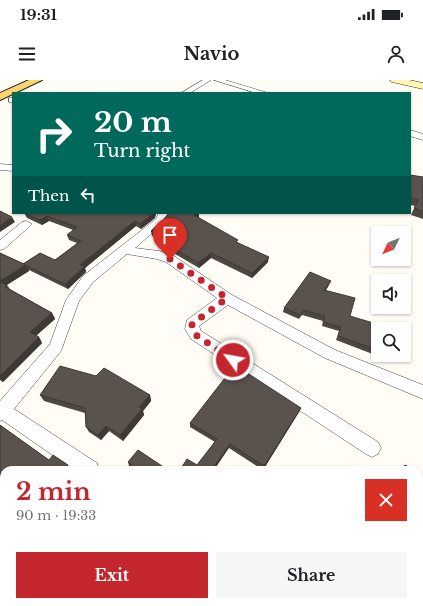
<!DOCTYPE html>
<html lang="en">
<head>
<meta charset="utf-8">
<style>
  body { margin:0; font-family:"Libre Baskerville",serif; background:#f6f6f6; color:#202124; height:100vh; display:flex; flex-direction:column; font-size:15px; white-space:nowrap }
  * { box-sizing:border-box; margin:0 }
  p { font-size:13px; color:#757577 }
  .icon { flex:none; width:22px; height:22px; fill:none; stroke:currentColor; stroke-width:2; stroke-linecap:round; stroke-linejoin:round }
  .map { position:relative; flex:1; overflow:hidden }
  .side { position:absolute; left:0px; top:386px; width:423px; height:140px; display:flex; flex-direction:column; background:#fff; border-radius:12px 12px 0 0; box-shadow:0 1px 3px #0004 }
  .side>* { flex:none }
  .banner { position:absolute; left:12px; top:12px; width:399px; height:122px; border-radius:0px; box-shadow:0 1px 3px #0004; background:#00695c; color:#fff; overflow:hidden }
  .needle { width:26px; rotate:227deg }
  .buttons { position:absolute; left:371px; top:146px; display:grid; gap:8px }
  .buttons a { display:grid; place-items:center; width:40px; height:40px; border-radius:0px; background:#fff; box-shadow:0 1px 3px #0004; font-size:20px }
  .pin { position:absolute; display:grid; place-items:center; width:34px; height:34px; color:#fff; margin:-41px -17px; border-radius:50% 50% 50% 0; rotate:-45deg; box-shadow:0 0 4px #0007 }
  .pin .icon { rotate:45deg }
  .me { position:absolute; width:44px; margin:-22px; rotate:302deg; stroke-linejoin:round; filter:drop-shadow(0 0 3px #0008) }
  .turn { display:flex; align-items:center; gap:14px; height:84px; padding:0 16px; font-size:18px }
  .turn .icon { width:52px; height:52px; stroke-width:2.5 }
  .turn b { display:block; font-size:28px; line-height:34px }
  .then { display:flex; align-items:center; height:38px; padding:0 16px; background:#0003; gap:8px; font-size:15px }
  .round { display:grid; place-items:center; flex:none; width:42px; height:42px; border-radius:0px; background:#f6f6f6 }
  .summary { display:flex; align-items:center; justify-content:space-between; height:68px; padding:0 16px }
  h1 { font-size:24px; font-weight:800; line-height:30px; color:#c4262e }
  .action { display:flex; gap:8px; margin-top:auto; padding:8px 16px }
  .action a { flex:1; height:46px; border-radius:0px; background:#c4262e; color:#fff; font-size:16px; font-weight:800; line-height:46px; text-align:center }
  .action a+a { background:#f6f6f6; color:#202124 }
  .status { display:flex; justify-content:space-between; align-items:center; height:28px; padding:0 20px; background:#fff; direction:ltr }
  .status svg { height:11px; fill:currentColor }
  header { display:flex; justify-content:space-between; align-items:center; height:52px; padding:0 16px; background:#fff; font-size:18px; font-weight:800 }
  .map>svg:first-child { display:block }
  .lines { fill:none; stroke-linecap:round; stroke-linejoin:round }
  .street-casing { stroke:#444; stroke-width:1 }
  .secondary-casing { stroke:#333; stroke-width:1 }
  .primary-casing { stroke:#222; stroke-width:2 }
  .street { fill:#fff; fill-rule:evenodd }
  .secondary { fill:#fff6b0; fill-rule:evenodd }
  .primary { fill:#f9d66b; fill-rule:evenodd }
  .wall { fill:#4d4742 }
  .shaded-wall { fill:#3f3936 }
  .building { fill:#5a524d; stroke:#3f3936 }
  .route { stroke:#c4262e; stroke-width:7; stroke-dasharray:0 12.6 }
</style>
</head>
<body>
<div class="status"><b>19:31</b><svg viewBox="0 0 49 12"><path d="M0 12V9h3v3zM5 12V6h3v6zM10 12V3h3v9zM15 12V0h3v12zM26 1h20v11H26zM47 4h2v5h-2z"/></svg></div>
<header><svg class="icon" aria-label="menu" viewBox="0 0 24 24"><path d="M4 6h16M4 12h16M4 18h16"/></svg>Navio<svg class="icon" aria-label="person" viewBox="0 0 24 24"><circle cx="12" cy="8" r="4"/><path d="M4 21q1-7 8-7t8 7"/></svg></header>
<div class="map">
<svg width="423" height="526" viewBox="0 0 423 526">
  <rect width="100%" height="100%" fill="#fffdf5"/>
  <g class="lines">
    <defs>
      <g id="street">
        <path d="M203,0H211L190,13H181Z"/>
        <path d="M214,0H225L268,13H256Z"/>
        <path d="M9,18H13V23L9,22Z"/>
        <path d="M410,50L423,54V60L410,56Z"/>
        <path d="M0,84L13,85V91L0,90Z"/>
        <path d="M157,133H168L170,135L164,143L135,168L159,171L174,176L232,215L335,270L423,305V319L325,278L228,225L199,246L201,251L378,362L381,368L378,374L372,377L366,374L191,259L185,249L187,240L217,218L166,182L157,179L127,174L93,202L79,221L61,271L14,329L97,383L99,390H74L2,340L0,341V321L50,264L66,220L83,196L156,139L158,135Z"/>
        <path d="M26,141L32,144L30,146L4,169L0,170V160L22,142Z"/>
        <path d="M241,522H266L268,526H242Z"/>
      </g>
      <path id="secondary" d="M390,0H409L423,3V9L392,2Z"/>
      <path id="primary" d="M29,0H42L0,20V13Z"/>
    </defs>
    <use href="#street" class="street-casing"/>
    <use href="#secondary" class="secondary-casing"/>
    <use href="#primary" class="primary-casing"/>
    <use href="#street" class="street"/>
    <use href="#secondary" class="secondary"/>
    <use href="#primary" class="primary"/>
  </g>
  <g class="wall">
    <path d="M410,95L423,97V139L411,135L415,126L410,125Z"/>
    <path d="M24,133H156L155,138L141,149L136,146L85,188L86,192L68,209L29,190V191L7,205L10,209L52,233L55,239L36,256L39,257L42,263L3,302L0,300V173L24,184L55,180L77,163L69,160L67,155L73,150L49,141L42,145L27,138Z"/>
    <path d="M169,133H199V137H198L268,182L252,198L211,178L199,188L158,164L157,159L152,156L151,151L164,139Z"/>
    <path d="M329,205L326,210L350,236L378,249V275H385L383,278L336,260L339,251L322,246L323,241L302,235L299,239L283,232L284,228Z"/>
    <path d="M40,315H150L151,321L143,331L144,335L123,361L109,351L101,360L89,352L86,347L85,333L44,321Z"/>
    <path d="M301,328L299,332L263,390L229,368L197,385L215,362L190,347V343Z"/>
    <path d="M128,382L168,390H135L129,386Z"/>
    <path d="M405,385L414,390H400Z"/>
    <path d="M306,522H412L411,526H311Z"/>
  </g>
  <g class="shaded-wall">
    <path d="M154,133H156L155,138L141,149L140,144Z"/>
    <path d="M197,133H199V137L194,140V135Z"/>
    <path d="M47,136L49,141L42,145L40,140Z"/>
    <path d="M12,137L15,142L0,152V145Z"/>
    <path d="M135,141L136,146L85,188L86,192L68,209L65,204L80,185Z"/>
    <path d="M211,173V178L199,188L198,183Z"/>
    <path d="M269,177L268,182L252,198V193Z"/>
    <path d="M26,185L29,191L3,207L0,203V201Z"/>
    <path d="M331,201L329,205L323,214L324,210Z"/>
    <path d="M52,233L55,239L33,258L30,252Z"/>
    <path d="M39,257L42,263L3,302L0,298V296Z"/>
    <path d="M150,315L151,321L143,331L144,335L123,361L120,355L139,327Z"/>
    <path d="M301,328L299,332L263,390L264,386Z"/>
    <path d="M106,346L109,351L101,360L98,355Z"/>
    <path d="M230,364L229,368L214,390H211Z"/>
    <path d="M68,385L71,390H63Z"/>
    <path d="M4,450V461L0,466V455Z"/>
    <path d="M48,522H53L50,526H45Z"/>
  </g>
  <g class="building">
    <path d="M410,95L423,97V131L414,128L419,120L410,118Z"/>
    <path d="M0,131L12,137L0,145Z"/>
    <path d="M24,133H154L140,144L135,141L80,185L85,186L65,204L23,184L40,173L55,180L81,161L67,155L77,147L47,136L40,140Z"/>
    <path d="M169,133H197L194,135L238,160L236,162L269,177L252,193L211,173L198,183L157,158L160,156L151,151L164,139Z"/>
    <path d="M0,173L26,185L0,201Z"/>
    <path d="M310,192L331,201L324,210L355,218L350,236L390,248V249H378V270L338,256L341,247L323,242L325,236L303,230L301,235L284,228Z"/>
    <path d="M0,202L7,205L5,207L52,233L30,252L39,257L0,296Z"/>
    <path d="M235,285L301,328L264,386L230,364L211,390H180L187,379L197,385L217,359L190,343Z"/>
    <path d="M60,286L96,296L104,288L150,315L139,327L142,329L120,355L106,346L98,355L86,347L85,328L40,315Z"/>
    <path d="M0,345L49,380L53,375L68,385L63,390H4V450L0,455Z"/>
    <path d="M138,370L168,390H139L128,382Z"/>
    <path d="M405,385L414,390H403Z"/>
    <path d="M419,393L422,395L419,403Z"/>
    <path d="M35,522H48L45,526H40Z"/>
    <path d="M311,522H412L411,526H316Z"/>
  </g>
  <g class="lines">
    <path class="route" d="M170,179L227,218L192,244V249L196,255L233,280"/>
  </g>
</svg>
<div class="buttons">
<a><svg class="needle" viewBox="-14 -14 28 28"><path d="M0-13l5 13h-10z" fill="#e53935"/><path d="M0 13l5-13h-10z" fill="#757577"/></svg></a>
<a><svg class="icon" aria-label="sound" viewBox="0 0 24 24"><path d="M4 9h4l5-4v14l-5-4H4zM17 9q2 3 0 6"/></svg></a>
<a><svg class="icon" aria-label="search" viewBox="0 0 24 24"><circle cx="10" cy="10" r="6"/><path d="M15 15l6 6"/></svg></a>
</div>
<div class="pin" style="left:170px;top:179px;background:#d93025"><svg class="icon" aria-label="arrive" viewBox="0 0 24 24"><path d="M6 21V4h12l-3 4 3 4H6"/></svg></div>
<svg class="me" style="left:233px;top:280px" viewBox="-20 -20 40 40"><circle r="17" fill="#c4262e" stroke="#fff" stroke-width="3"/><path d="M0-11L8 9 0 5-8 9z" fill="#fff"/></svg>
<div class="banner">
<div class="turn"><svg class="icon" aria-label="right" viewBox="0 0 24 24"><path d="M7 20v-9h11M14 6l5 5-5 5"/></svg><div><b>20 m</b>Turn right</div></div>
<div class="then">Then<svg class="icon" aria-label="left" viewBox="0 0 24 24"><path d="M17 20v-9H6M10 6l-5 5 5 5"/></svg></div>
</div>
<section class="side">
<div class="summary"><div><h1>2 min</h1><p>90 m · 19:33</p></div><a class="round" style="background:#d93025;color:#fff"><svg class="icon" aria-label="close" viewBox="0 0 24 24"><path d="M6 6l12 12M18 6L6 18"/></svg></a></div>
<div class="action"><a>Exit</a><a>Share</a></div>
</section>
</div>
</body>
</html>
